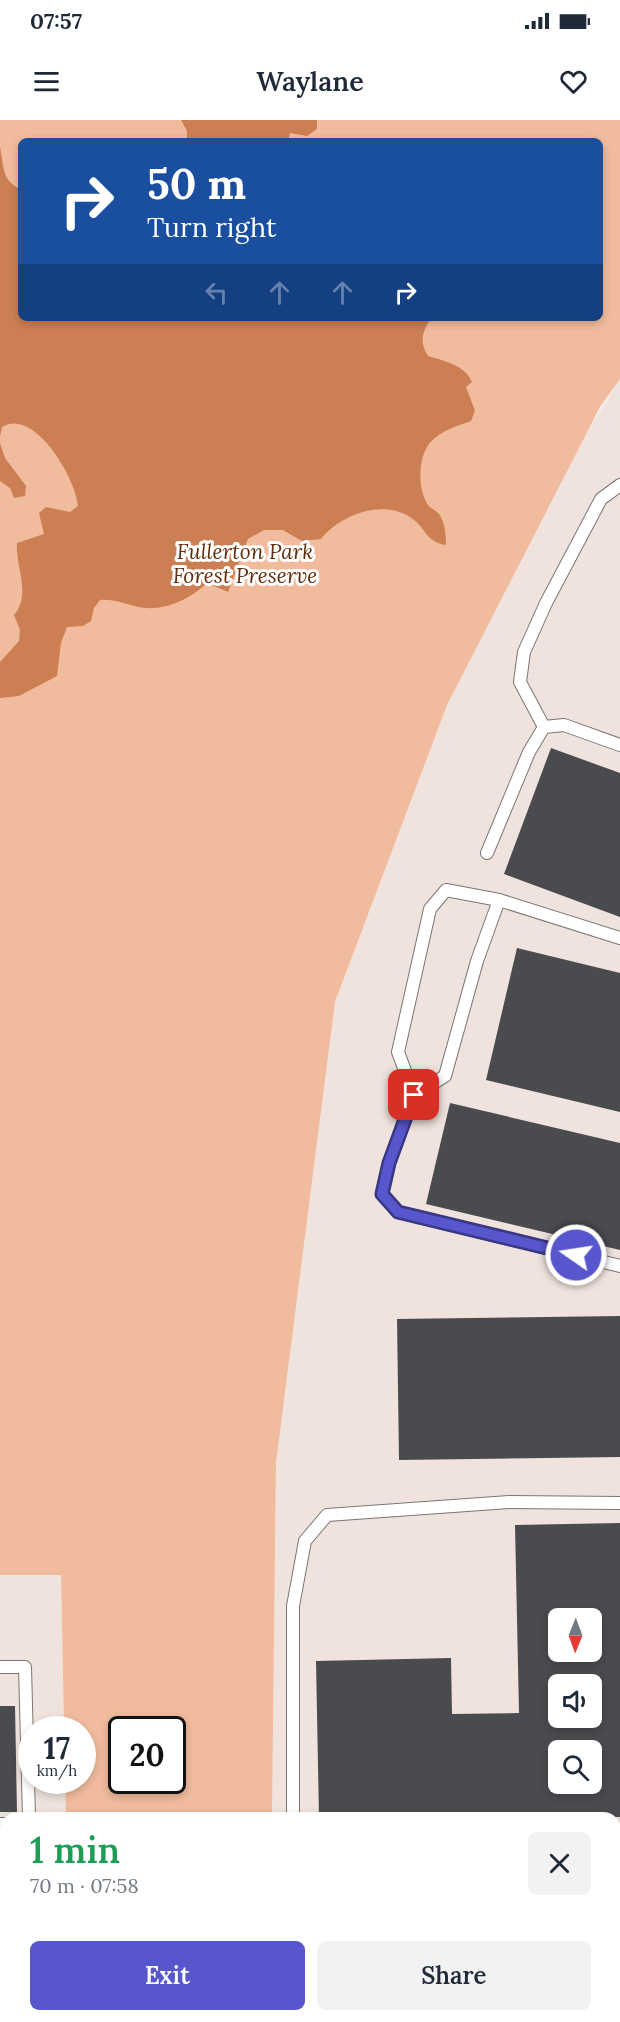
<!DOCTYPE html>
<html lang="en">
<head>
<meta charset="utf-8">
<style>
  body { margin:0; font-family:Lora,serif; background:#f2f2f3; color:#1f2937; height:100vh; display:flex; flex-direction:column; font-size:22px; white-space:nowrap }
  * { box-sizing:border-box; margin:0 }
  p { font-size:20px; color:#747a83 }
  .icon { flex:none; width:33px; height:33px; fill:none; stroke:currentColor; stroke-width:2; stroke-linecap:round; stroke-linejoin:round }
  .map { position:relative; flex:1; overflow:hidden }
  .side { position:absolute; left:0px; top:1692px; width:621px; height:210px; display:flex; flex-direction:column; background:#fff; border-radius:18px 18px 0 0; box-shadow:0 3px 9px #0003 }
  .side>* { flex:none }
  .guide { position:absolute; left:18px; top:18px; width:585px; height:183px; border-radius:9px; box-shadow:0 3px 9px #0003; background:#1a4fa0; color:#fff; overflow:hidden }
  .needle { width:39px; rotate:181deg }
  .buttons { position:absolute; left:548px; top:1488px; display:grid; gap:12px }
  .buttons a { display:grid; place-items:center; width:54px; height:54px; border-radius:9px; background:#fff; box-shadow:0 3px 9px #0003; font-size:30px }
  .speed { position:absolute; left:18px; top:1596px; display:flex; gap:12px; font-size:30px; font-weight:700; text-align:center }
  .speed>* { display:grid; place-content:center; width:78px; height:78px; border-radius:50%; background:#fff; box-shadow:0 3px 9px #0003; line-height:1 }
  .speed small { font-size:15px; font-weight:400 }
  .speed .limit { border:3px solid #111; border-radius:9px; background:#fff; color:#111 }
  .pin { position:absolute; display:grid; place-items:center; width:51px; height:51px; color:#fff; margin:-26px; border-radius:12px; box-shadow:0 3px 9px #0006 }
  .me { position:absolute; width:66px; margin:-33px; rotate:283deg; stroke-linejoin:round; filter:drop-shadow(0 0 4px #0008) }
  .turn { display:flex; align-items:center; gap:21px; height:126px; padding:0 30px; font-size:27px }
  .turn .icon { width:78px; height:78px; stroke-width:2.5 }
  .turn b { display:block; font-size:42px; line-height:51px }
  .lanes { display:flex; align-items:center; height:57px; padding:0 30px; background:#0003; justify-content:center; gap:30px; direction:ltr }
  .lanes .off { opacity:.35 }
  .round { display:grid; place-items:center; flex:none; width:63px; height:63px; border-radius:9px; background:#f2f2f3 }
  .summary { display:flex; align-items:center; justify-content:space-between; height:102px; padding:0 30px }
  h1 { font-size:36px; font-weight:600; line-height:45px; color:#1e9e55 }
  .button { display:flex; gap:12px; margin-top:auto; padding:12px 30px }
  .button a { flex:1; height:69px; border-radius:9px; background:#5756cd; color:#fff; font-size:24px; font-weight:600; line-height:69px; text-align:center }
  .button a+a { background:#f2f2f3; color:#1f2937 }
  .status { display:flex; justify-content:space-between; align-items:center; height:42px; padding:0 30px; background:#fff; direction:ltr }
  .status svg { height:16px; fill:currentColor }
  header { display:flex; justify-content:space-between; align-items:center; height:78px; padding:0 30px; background:#fff; font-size:27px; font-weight:600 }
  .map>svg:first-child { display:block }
  .built { fill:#f0e3dd; fill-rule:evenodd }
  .green { fill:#f1bb9d; fill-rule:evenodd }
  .water { fill:#cc7f53 }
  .building { fill:#4a4b4f; fill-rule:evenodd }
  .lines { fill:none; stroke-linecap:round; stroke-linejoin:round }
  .lane-casing { stroke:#7a7674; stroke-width:14 }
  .secondary-casing { stroke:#7a7674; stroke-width:34 }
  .lane { stroke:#fff; stroke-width:12 }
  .secondary { stroke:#fff; stroke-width:32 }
  .route-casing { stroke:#393885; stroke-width:15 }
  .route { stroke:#5756cd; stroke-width:10 }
  .labels { text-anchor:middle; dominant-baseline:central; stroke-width:6; stroke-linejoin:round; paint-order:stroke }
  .park-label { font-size:21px; font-style:italic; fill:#622f0e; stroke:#fff }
</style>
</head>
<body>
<div class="status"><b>07:57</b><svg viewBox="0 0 49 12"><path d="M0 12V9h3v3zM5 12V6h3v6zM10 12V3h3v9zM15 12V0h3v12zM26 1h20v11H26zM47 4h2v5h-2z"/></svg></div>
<header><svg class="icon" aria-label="menu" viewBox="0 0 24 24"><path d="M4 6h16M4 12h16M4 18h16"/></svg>Waylane<svg class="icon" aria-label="heart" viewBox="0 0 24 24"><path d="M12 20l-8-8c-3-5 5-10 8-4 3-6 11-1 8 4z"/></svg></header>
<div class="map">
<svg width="620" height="1902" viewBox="0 0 620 1902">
  <rect width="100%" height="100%" fill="#f5f0ed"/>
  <g class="built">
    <path d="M620,259V1794H615V1698H272L276,1343L335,882L447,585L551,371ZM558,1498H591V1532H558ZM558,1564H591V1598H558ZM558,1630H591V1664H558Z"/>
    <path d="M0,1455H61L64,1609L32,1610V1660L65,1661L66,1698H6V1772H0Z"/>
    <path d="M615,1844H620V1902H0V1854H6V1896H615Z"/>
  </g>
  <path class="green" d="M0,0H620V259L600,287L447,585L335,882L276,1343L272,1698H66L65,1661L82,1660V1610L64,1609L61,1455H0ZM21,21H600V198H21ZM122,1610H172V1660H122Z"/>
  <g class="water">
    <path d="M181,0H317V9L307,16L290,13L288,21H187V11Z"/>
    <path d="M0,27C4,45 1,61 21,69V198H431C422,213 419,221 428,236C444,241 465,245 472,262L466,267L475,291L471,301C457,306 436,312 427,327C418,342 418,370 428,385C431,389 436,390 439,394C445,402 446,416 446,425C425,422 426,407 410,397C382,379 340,395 321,419L302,421L283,410H264L248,419L228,472L207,463C189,480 163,492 138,487C124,484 115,479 100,480L94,488L91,501L83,506L67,507L61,523L57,556L19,576L0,578V542L19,521L20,510L14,495C32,473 15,447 17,423L44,414L39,393L46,387L70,392L78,386C76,358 34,287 2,307L0,316Z"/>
    <path d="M0,323L5,338L26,366L25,376L14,378L10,368L0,361Z"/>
  </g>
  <g class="building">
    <path d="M551,628L620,653V797L504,754Z"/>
    <path d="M517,828L620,853V992L486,960Z"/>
    <path d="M450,983L620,1023V1130L426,1084Z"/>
    <path d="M620,1196V1337L399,1340L397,1199Z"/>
    <path d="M620,1403V1697L319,1698L316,1541L451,1538L452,1594L519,1593L515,1405ZM558,1498H591V1532H558ZM558,1564H591V1598H558ZM558,1630H591V1664H558Z"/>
    <path d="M0,1586H15L17,1692H0Z"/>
  </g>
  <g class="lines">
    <defs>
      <g id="lane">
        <path d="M544,607L520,562L524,532L546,483L601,379L620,365"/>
        <path d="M487,733L529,632L544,607L564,605L620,625"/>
        <path d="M620,818L499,780L477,841L445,956L414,975L389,1043L382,1074L398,1092L620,1146"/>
        <path d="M414,975L398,932L430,789L446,770L499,780"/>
        <path d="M0,1547H25L29,1698"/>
        <path d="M293,1698V1486L305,1421L327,1395L509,1382L620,1383"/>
        <path d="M0,1704H6"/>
        <path d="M615,1745L620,1744"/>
        <path d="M115,1896V1902"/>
      </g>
      <g id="secondary">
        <path d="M0,1810H6"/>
        <path d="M615,1816H620"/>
        <path d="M0,1845H6"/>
      </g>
    </defs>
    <use href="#lane" class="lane-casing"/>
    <use href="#secondary" class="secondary-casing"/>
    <use href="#lane" class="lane"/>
    <use href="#secondary" class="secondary"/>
  </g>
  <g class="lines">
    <defs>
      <path id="route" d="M414,975L389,1043L382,1074L398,1092L576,1135"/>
    </defs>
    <use href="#route" class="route-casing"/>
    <use href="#route" class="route"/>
  </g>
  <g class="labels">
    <g class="park-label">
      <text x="245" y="431">Fullerton Park<tspan x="245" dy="24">Forest Preserve</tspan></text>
    </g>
  </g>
</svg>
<div class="buttons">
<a><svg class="needle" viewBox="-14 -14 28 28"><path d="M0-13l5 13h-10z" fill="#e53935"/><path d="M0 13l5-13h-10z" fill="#747a83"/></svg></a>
<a><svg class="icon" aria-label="sound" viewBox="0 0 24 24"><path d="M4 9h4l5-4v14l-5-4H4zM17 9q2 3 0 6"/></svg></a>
<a><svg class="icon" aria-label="search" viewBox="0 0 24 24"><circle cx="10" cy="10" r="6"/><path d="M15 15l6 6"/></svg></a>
</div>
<div class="speed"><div>17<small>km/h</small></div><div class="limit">20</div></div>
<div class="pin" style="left:414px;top:975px;background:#d93025"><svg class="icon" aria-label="arrive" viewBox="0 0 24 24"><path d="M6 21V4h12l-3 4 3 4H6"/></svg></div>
<svg class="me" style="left:576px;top:1135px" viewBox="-20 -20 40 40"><circle r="17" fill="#5756cd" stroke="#fff" stroke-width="3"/><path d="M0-11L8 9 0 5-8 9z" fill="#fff"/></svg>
<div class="guide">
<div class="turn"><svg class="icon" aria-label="right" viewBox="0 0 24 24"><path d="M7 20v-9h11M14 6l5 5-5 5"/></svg><div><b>50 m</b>Turn right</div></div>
<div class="lanes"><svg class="icon off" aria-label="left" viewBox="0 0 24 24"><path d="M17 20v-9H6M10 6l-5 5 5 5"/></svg><svg class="icon off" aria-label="ahead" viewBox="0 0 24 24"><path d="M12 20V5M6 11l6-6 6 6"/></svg><svg class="icon off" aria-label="ahead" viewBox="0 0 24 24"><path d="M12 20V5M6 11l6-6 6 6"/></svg><svg class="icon" aria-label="right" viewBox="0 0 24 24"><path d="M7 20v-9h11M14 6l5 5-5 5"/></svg></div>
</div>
<section class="side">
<div class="summary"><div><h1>1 min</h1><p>70 m · 07:58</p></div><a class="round"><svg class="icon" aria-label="close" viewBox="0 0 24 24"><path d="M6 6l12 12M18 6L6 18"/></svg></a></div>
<div class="button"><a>Exit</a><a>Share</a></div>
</section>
</div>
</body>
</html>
